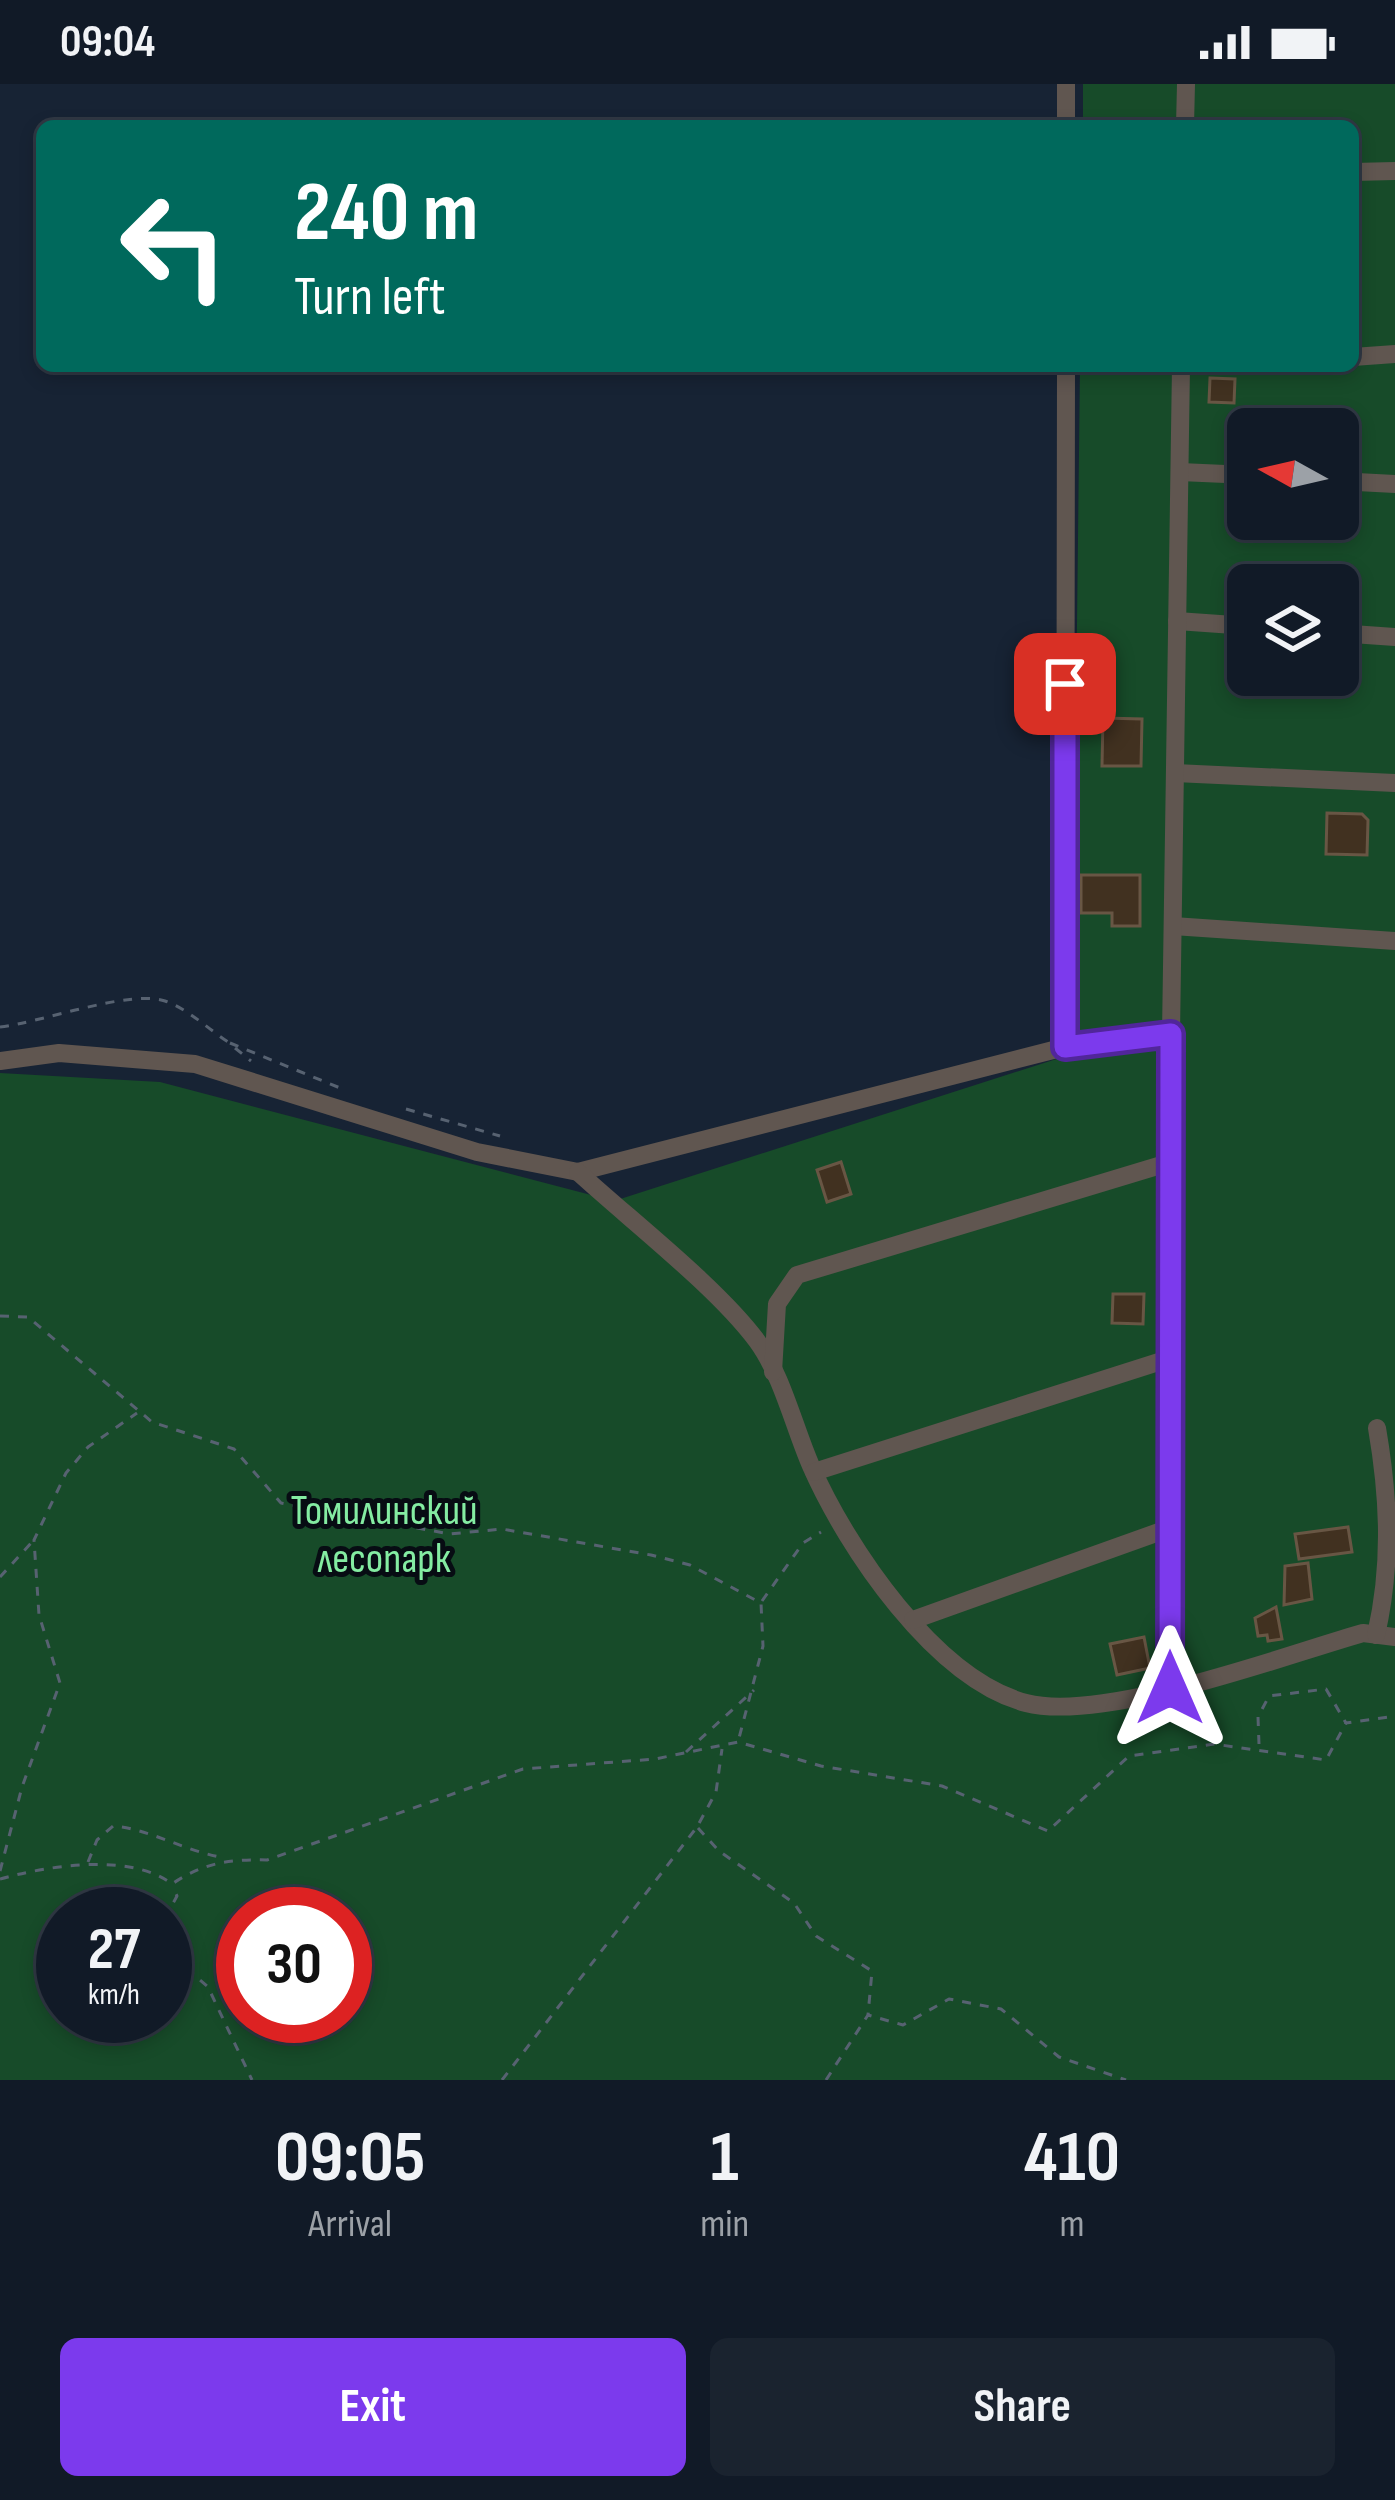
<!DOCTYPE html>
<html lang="en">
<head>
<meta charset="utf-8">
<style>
  body { margin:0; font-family:"Sofia Sans Condensed",sans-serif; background:#1a232f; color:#f1f3f6; height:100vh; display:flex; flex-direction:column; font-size:45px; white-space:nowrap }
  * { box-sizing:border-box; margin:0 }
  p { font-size:39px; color:#9ca1a7 }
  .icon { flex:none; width:66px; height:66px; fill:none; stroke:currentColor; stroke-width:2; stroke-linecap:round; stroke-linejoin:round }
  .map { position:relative; height:1996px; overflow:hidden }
  .details { display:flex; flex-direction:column; background:#111a27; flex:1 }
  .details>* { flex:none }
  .top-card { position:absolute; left:36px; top:36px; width:1323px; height:252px; border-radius:18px; box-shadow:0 6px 18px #0003,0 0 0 3px #303844; background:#00695c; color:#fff; overflow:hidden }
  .needle { width:78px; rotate:278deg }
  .tools { position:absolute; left:1227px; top:324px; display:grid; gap:24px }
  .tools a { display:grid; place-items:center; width:132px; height:132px; border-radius:18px; background:#111a27; box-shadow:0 6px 18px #0003,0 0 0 3px #303844; font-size:60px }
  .speed { position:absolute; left:36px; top:1803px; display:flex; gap:24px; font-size:60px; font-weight:700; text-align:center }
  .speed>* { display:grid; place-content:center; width:156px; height:156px; border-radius:50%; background:#111a27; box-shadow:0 6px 18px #0003,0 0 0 3px #303844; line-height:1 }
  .speed small { font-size:30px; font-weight:400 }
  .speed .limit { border:18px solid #d22; background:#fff; color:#111 }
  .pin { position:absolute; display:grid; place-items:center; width:102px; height:102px; color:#fff; margin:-51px; border-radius:24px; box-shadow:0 6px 18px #0006 }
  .me { position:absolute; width:132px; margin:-66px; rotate:0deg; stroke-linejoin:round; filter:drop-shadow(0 0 9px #0008) }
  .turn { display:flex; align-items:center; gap:42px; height:252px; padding:0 60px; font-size:54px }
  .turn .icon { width:156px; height:156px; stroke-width:2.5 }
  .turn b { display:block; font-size:84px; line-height:102px }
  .eta { display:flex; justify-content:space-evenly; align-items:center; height:204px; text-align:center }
  .eta b { font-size:72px; font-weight:700; line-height:84px }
  .button { display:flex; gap:24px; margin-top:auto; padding:24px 60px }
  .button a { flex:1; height:138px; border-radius:18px; background:#7c3aed; color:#fff; font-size:48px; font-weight:700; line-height:138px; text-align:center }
  .button a+a { background:#1a232f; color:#f1f3f6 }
  .status { display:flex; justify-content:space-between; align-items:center; height:84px; padding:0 60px; background:#111a27; direction:ltr }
  .status svg { height:33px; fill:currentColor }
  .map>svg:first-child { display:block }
  .green { fill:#174b29; fill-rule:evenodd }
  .building { fill:#413120; stroke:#685644; stroke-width:3 }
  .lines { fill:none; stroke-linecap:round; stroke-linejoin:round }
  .path { stroke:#576271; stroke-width:3; stroke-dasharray:9 9; stroke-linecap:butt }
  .minor { stroke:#605650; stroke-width:18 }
  .route-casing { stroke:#51269a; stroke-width:30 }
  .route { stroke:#7c3aed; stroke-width:21 }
  .labels { text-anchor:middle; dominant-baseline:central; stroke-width:10; stroke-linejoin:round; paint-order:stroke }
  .park-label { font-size:42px; fill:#84eca2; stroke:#070c13 }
</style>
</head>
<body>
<div class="status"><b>09:04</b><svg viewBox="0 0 49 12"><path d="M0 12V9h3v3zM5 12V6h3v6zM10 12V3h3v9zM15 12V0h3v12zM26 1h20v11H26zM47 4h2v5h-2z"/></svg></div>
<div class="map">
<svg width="1395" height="1996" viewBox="0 0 1395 1996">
  <rect width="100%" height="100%" fill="#172334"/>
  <path class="green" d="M1083,0H1395V1996H0V989L160,998L614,1117L1072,970L1080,282H1353V42H1083ZM1248,345H1338V435H1248ZM1248,501H1338V591H1248ZM63,1830H165V1932H63ZM243,1830H345V1932H243Z"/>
  <g class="building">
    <path d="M1210,294L1235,295L1234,319L1209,318Z"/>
    <path d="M1103,634L1142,635L1141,682H1102Z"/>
    <path d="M1327,729L1362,730L1368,736L1367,771L1326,770Z"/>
    <path d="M1081,791H1140V842H1112V829H1081Z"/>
    <path d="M841,1078L851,1110L827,1118L817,1086Z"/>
    <path d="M1113,1210H1144L1143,1240L1112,1239Z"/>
    <path d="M1348,1443L1352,1468L1299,1475L1295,1450Z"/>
    <path d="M1308,1479L1312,1515L1284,1521L1285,1482Z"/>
    <path d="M1276,1523L1282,1555L1268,1557L1267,1551L1258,1552L1255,1534Z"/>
    <path d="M1144,1553L1150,1584L1117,1591L1110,1560Z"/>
  </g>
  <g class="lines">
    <g class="path">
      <path d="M0,943C43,938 130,905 165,917C188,925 207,944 228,958"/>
      <path d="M230,959L345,1006"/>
      <path d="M235,964L251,977"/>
      <path d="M406,1025L500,1052"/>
      <path d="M0,1232L28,1233L152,1338L234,1365L281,1419L450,1450L502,1445L651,1471L690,1481L761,1519L763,1562L738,1658"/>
      <path d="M0,1493L33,1457"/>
      <path d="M762,1517L803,1459L821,1448"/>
      <path d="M1259,1660L1258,1633L1269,1612L1326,1605L1346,1639L1395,1632"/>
      <path d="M686,1668L754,1606"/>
      <path d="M698,1744L719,1767L794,1819L816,1852L872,1887L868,1931"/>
      <path d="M88,1778L97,1756L113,1742C150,1745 184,1767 225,1774"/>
      <path d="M0,1787L22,1703L60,1599L39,1531L34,1456L66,1389L88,1363L137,1329"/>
      <path d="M0,1795C47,1782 130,1768 172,1800C203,1779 229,1775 267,1776L523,1685L655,1675L738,1658L821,1682L942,1702L1048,1747L1129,1672L1214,1660L1326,1676L1346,1639"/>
      <path d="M165,1834L177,1812L173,1804"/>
      <path d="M165,1856L175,1874L208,1903L252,1996"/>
      <path d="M502,1996L697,1743L716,1708L722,1665"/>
      <path d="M826,1996L868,1931L903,1941L949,1915L1001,1925L1059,1973L1126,1996"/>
    </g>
    <g class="minor">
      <path d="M1066,42V0"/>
      <path d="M1185,42L1186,0"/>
      <path d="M1353,88L1395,87"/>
      <path d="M1353,273L1395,270"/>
      <path d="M1180,388L1248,391"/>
      <path d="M1338,397L1395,400"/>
      <path d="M1177,537L1248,542"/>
      <path d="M1338,549L1395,553"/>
      <path d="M1175,689L1395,699"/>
      <path d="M1173,842L1395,857"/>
      <path d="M1065,963L1066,282"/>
      <path d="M0,977L59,969L195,980L477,1068L578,1088L1065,963L1171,950"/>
      <path d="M578,1088C629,1135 717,1203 757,1257C782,1291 794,1343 811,1382C847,1464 935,1595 1026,1619C1104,1639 1282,1572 1363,1549L1395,1553"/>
      <path d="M773,1288L777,1220L797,1191L1171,1078"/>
      <path d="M814,1388L1171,1274"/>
      <path d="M913,1536L1170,1444"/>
      <path d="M1376,1551C1392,1481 1389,1414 1377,1344"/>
      <path d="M1170,1603L1171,950L1181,282"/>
    </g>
  </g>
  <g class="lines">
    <defs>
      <path id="route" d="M1065,600V963L1171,950L1170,1604"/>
    </defs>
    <use href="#route" class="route-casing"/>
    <use href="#route" class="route"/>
  </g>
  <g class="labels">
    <g class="park-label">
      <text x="384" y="1427">Томилинский<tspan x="384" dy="48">лесопарк</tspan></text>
    </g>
  </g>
</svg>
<div class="tools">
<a><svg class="needle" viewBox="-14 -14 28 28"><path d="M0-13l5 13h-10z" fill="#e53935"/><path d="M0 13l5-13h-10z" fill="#9ca1a7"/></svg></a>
<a><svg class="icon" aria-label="layers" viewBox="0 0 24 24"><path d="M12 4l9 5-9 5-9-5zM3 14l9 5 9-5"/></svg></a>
</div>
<div class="speed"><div>27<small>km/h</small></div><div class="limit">30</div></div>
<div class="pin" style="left:1065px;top:600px;background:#d93025"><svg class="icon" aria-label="arrive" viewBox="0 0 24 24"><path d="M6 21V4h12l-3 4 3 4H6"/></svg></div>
<svg class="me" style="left:1170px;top:1604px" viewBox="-20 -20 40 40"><path d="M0-17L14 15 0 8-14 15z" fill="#7c3aed" stroke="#fff" stroke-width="4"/></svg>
<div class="top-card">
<div class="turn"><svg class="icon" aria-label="left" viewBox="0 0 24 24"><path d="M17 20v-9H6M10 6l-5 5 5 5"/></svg><div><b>240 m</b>Turn left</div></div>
</div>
</div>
<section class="details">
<div class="eta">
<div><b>09:05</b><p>Arrival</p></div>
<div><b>1</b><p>min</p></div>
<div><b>410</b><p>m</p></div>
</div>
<div class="button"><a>Exit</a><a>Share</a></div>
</section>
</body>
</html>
